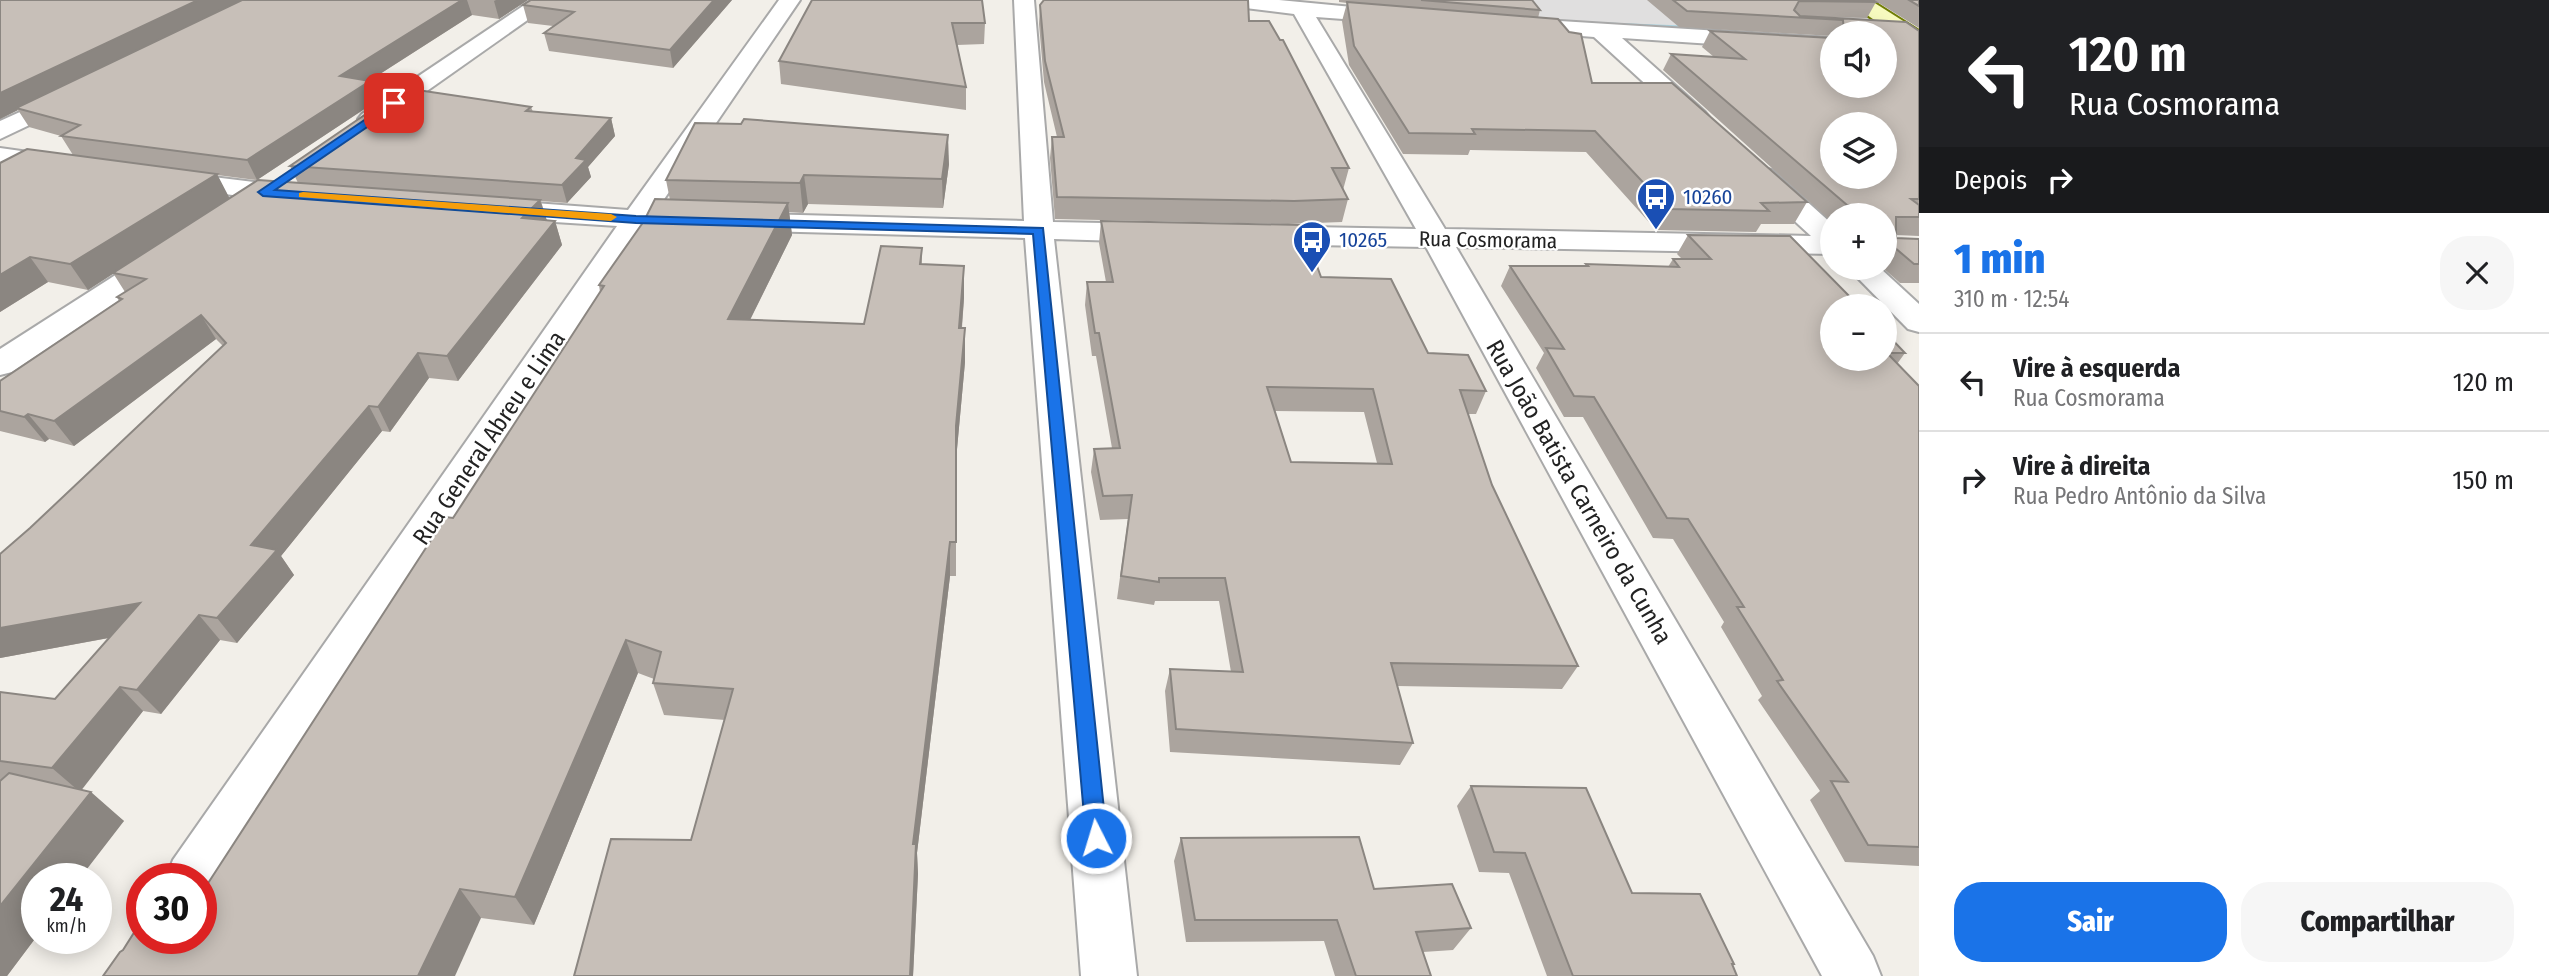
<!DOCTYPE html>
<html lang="pt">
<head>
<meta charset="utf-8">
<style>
  body { margin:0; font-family:"Fira Sans Condensed",sans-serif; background:#f6f6f6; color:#202124; height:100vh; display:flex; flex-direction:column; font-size:26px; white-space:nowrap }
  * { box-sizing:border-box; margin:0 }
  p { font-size:23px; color:#757577 }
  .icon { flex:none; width:38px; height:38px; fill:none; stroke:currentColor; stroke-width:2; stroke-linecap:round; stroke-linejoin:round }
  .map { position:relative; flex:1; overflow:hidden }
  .details { display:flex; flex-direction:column; background:#fff; width:630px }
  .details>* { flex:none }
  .hud { background:#202124; color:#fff; overflow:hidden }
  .buttons { position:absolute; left:1820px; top:21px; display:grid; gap:14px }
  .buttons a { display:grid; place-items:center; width:77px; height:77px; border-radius:50%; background:#fff; box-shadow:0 4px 18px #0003; font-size:35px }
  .speed { position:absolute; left:21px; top:863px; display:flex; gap:14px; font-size:35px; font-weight:700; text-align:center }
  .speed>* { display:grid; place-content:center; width:91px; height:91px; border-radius:50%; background:#fff; box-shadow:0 4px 18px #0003; line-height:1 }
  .speed small { font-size:18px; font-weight:400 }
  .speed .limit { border:10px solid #d22; background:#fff; color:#111 }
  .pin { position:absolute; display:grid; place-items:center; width:60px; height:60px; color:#fff; margin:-30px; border-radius:14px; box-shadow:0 4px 10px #0006 }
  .me { position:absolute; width:77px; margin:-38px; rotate:355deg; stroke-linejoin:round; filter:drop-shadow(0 0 5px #0008) }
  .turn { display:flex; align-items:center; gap:24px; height:147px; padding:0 35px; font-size:32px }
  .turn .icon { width:91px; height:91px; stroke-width:2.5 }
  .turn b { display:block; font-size:49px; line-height:60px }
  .then { display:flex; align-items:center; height:66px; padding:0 35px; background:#0003; gap:14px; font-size:26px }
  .round { display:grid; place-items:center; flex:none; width:74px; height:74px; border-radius:28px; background:#f6f6f6 }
  .head { display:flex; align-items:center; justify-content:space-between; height:119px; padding:0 35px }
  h1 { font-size:42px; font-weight:800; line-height:52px; color:#1a73e8 }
  .primary-button { display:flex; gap:14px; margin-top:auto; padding:14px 35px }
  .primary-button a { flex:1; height:80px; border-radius:28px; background:#1a73e8; color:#fff; font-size:28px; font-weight:800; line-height:80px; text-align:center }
  .primary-button a+a { background:#f6f6f6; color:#202124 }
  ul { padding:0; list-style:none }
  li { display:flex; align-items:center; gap:21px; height:98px; padding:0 35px; border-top:2px solid #e0e0e0 }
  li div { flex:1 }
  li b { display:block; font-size:26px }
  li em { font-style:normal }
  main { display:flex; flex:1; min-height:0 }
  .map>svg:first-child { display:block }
  .residential { fill:#e0dfdf }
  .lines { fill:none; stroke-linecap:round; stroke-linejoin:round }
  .stream { fill:#aad3df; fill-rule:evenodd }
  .street-casing { stroke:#a9a9a9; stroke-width:4 }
  .secondary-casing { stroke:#707d05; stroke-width:4 }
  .street { fill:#fff; fill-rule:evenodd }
  .secondary { fill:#f7fabf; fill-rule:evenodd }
  .wall { fill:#aba49e; fill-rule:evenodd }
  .shaded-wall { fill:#8b8681 }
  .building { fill:#c7bfb8; stroke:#8b8681; stroke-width:2; fill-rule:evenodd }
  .route { fill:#1a73e8; stroke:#114b97; stroke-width:2 }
  .slow { fill:#f59e0b }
  .labels { text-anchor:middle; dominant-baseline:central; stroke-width:5; stroke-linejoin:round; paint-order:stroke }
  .far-transit-label { font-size:21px; fill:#164399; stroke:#fff; text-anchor:start }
  .far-street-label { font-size:21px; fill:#222; stroke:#fff }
  .street-label { font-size:24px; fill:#222; stroke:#fff }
</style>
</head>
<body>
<main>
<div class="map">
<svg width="1919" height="976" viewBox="0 0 1919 976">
  <rect width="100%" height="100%" fill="#f2efe9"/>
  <path class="residential" d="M1344,0H1845L1879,23L1649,33Z"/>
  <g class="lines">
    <path class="stream" d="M1594,22L1695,26L1699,28L1695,30L1597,26H1594Z"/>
    <defs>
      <g id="street">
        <path d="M532,0H556L380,124L371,127L362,124L358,119L362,114Z"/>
        <path d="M779,0H800L656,211L1024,221L1014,0H1034L1053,222L1153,224L1163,227L1168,233L1163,239L1153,242L1054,239L1137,976H1081L1025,238L645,228L211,896L201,900V878H166L173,860L617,226L493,218L483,215L479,209L483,203L493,200L628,210Z"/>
        <path d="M1219,0H1279L1405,12L1408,17L1405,22L1397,23L1316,17L1445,229L1811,236L1752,182L1748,176L1752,170L1762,168L1772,170L1832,224V254L1456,247L1873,956L1881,976H1822L1426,247L1255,244L1245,241L1240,235L1245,229L1255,226L1416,229L1294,14L1229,6L1222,4Z"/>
        <path d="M1513,18L1832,38V52L1622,38L1705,112L1709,117L1705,122L1696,125L1687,122L1594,37L1505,30L1502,25L1505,20Z"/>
        <path d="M71,89L80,91L83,96L80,101L0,139V121Z"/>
        <path d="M0,148L64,157L73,159L77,165L73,171L64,173L0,164Z"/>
        <path d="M172,172L296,187L306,189L310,195L306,201L296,203L162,186L158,180L162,174Z"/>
        <path d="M164,248L175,251L179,257L175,263L12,372L0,375V349L153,251Z"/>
        <path d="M1848,268H1880L1919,304V332L1908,329Z"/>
      </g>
      <path id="secondary" d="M1846,0H1870L1919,31V48L1911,46Z"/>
    </defs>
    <use href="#street" class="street-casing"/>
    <use href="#secondary" class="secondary-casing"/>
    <use href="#street" class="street"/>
    <use href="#secondary" class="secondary"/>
  </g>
  <g class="wall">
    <path d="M0,0H528L499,19L472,15L369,81H370L378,100L257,180L217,175L229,198L298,183L290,166L531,107L533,112L611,118L615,136L588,167L591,177L567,203L541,201L547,221H555L562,245L458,381L429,378L390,432L382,431L281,556L294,575L237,643L220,640L161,714L143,711L81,789L124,821L37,878V936L7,976H0L1,780H0V692L55,699L109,638L0,658L30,528L223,346L216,339L74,446L49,439L45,442L0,431V381L119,301L117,297L125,292L113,273L88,290L48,282L0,312V163L73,155L61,136L29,127L18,110L0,119Z"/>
    <path d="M732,0L673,68L549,51L544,33L553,26L528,23L523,5Z"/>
    <path d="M812,0L985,23L984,44L957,45L966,87V110L781,84L779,61Z"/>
    <path d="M1339,0H1532L1540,10L1538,18L1592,83L1807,202L1794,224H1761L1756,232L1656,230L1586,152L1470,150L1468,155L1403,154L1349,65L1342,21L1347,3L1339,2Z"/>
    <path d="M1647,0H1873L1876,2L1867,18L1822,17L1919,31V236L1896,235V238L1919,239V283H1900L1883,268H1885V215H1832V222L1663,70L1671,54L1714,57L1702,47L1710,31L1885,86L1844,33H1832V36L1679,27Z"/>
    <path d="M1874,0H1919V28Z"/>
    <path d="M1040,5L1249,21L1349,168L1343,190L1348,199L1342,222L1288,224L1055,219L1050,158L1052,137H1057L1044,82L1039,24Z"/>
    <path d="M949,164L943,208L808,204L803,213L789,212L792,235L750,320L864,324L922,248V264L964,266V298L962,328H965V362L956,460V576H950L917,853L918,874L913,976H574L691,840L725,720L664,715L653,683L654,679L638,673L534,925L481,918L201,938L453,518L600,292L599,285L670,200L666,180Z"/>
    <path d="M1101,221L1321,277L1428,353L1486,391L1476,414H1468L1492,485L1578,666L1562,689L1397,686L1413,743L1400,765L1170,752L1165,691L1170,669L1231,672L1219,601H1155L1154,605L1117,599L1128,519L1100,520L1091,472L1094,449L1112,448L1096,356H1092L1085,305L1087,282H1106L1099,243ZM1274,411L1364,412L1377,463L1291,462Z"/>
    <path d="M1688,235L1885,332L1905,353L1897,364L1919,386V866L1845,862L1810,800L1820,791L1758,700L1762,696L1721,627L1724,622L1673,539L1653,538L1583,417H1564L1536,368L1544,353L1501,286L1510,266H1585L1586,264L1668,267L1673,259H1682L1677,254Z"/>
    <path d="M1471,786L1632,893L1734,964L1732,965L1737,976H1547L1509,873L1479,872L1457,806Z"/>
    <path d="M1181,838L1374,889L1471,928L1453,950L1423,952L1431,976H1335L1324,941L1186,942L1174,861Z"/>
  </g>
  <g class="shaded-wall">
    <path d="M198,0H242L16,108L18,110L0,119V93Z"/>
    <path d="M462,0H467L472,15L347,95L340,76Z"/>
    <path d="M496,0H528L499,19L494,1Z"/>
    <path d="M714,0H732L673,68L670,50Z"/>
    <path d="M370,81L378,100L257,180L247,160Z"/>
    <path d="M611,118L615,136L588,167L591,177L567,203L562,185L576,158Z"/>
    <path d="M948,135L949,164L943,208L942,179Z"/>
    <path d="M217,174L230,199L88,290L70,264Z"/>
    <path d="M804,175L808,204L803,213L800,183Z"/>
    <path d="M540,200L548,224L522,218Z"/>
    <path d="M788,203L792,235L734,352L728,319Z"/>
    <path d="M555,221L562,245L458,381L447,356Z"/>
    <path d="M30,257L48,282L0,312V275Z"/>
    <path d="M964,266V298L959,361V328Z"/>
    <path d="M201,315L216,339L74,446L54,421Z"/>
    <path d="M965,328V362L956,460V576V426Z"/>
    <path d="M418,353L429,378L390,432L378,407Z"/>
    <path d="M369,406L382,431L281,556L294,575L237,643L217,618L251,545Z"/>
    <path d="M28,414L49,439L45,442L24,417Z"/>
    <path d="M950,542V576L917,853L918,874L913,976H910L913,844Z"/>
    <path d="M140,603L162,628L0,658V628Z"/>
    <path d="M199,615L220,640L161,714L137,690Z"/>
    <path d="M626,640L638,673L534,925L515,897Z"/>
    <path d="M120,687L143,711L80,792L52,768Z"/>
    <path d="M91,792L124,821L80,878H37V936L7,976H0V906Z"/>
    <path d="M460,889L481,918L455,976H418Z"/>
  </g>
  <g class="building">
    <path d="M0,0H198L0,93Z"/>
    <path d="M242,0H462L340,76L370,81L247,160L61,136L80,125L16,108Z"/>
    <path d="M531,0H714L670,50L544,33L574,12L523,5Z"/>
    <path d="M812,0H982L985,23H952L966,87L779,61Z"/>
    <path d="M1044,0H1248L1249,21H1269L1280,40H1283L1349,168H1332L1348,199L1294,201L1057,197L1052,137H1064L1045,61L1040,5Z"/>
    <path d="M1421,0H1532L1540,10Z"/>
    <path d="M1673,0H1873L1876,2L1799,1L1794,10L1800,16L1906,22L1919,31V199H1911L1919,205V217H1896V238L1919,239V264H1914L1894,247L1885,234V215H1871L1864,205H1847L1671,54L1745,59L1710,31L1832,38V86H1885V33H1844L1843,20L1687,11ZM1832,124H1885V177H1832Z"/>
    <path d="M1909,0H1919V6Z"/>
    <path d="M1347,2L1558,19L1569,32L1581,34L1592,83H1672L1807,202L1761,203L1769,211L1668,209L1595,131L1472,129L1475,134L1409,133L1354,46Z"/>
    <path d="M404,88L531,107L526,111L611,118L576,158L586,160L562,185L290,166Z"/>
    <path d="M744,119L948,135L942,179L804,175L800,183L666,180L695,123L741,124Z"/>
    <path d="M27,149L217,174L70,264L30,257L0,275V163Z"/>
    <path d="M258,180L540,200L522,218L555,221L447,356L418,353L378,407L369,406L251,545L277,550L217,618L199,615L137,690L120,687L52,768L0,761V692L55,699L140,603L0,628V554L30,528L226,343L201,315L54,421L28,414L24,417L0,411V381L122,299L117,297L146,279L113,273Z"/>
    <path d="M655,199L788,203L728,319L864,324L881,246L922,248L920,264L964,266L959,328H965L956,426V542H950L913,844H916L910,976H574L611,839L691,840L733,689L653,683L661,652L626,640L515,897L460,889L418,976H103L120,952L123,950L142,920V938H201V894L446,517L453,518L604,286L599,285L644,221Z"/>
    <path d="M1101,221L1302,225L1321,277L1391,279L1428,353L1468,355L1486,391L1460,390L1492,485L1578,666L1391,663L1413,743L1176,729L1170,669L1243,672L1225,578H1159V582L1121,576L1132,495L1103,496L1094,449L1120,448L1099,333H1095L1087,282H1113ZM1267,387L1373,389L1392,464L1291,462Z"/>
    <path d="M1688,235L1790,236L1859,306H1832V359H1885V332L1905,353H1887L1919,386V847L1868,845L1831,781L1848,782L1777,681L1783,680L1737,607H1744L1688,519L1667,518L1594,397L1574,396L1546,348L1564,349L1510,266H1588L1586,264L1679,267L1673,259H1711Z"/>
    <path d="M9,773L91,792L0,906V781Z"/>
    <path d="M1471,786L1586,788L1632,893L1700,894L1734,964H1732L1737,976H1573L1525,853L1494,852Z"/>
    <path d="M1359,837L1374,889L1452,884L1471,928L1416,932L1431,976H1356L1337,920H1195L1181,838Z"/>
  </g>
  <path class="route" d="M394,100L398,101V106L275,190L636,216L1043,228L1107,838L1104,845L1096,848L1089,845L1086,838L1033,234L636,223L263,196L258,192Z"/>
  <path class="slow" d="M303,192L611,214L617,217L611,221L299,197V193Z"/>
  <defs>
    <symbol id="bus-pin" viewBox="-11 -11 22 30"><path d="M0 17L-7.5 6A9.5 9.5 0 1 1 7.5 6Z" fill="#1a4fb4" stroke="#fff"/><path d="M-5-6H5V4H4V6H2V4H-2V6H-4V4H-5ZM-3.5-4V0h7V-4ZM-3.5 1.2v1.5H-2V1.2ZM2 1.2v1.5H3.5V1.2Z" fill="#fff"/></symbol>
  </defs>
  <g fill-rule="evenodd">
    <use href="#bus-pin" x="1634" y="175" width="44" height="60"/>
    <use href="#bus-pin" x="1290" y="218" width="44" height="60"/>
  </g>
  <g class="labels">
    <g class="far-transit-label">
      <text x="1683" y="197">10260</text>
      <text x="1339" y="240">10265</text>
    </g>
    <g class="far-street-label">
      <text transform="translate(1488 240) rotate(1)">Rua Cosmorama</text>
    </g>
    <g class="street-label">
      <text transform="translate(489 438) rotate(-56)">Rua General Abreu e Lima</text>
      <text transform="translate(1579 492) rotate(60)">Rua João Batista Carneiro da Cunha</text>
    </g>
  </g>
</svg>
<div class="buttons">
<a><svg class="icon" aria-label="sound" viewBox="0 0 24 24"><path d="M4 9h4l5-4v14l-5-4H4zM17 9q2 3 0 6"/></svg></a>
<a><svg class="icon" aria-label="layers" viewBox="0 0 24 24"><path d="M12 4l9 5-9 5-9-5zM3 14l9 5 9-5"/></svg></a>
<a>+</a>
<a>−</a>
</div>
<div class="speed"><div>24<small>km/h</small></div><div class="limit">30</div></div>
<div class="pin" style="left:394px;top:103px;background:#d93025"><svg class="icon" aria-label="arrive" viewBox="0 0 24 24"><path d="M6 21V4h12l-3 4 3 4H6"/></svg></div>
<svg class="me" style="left:1096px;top:838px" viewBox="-20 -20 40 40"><circle r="17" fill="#1a73e8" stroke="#fff" stroke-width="3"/><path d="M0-11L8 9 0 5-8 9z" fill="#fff"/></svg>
</div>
<section class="details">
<div class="hud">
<div class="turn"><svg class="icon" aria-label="left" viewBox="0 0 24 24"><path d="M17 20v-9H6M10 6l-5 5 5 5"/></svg><div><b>120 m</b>Rua Cosmorama</div></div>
<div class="then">Depois<svg class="icon" aria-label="right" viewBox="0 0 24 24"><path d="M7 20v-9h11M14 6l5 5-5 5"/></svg></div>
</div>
<div class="head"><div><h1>1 min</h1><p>310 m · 12:54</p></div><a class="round"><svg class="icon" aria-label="close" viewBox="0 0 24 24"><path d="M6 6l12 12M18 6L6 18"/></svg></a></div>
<ul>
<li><svg class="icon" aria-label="left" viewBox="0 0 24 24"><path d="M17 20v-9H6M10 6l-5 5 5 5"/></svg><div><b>Vire à esquerda</b><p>Rua Cosmorama</p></div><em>120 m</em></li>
<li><svg class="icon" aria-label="right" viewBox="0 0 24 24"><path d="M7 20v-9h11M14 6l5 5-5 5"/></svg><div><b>Vire à direita</b><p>Rua Pedro Antônio da Silva</p></div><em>150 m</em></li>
</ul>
<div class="primary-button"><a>Sair</a><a>Compartilhar</a></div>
</section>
</main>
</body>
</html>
